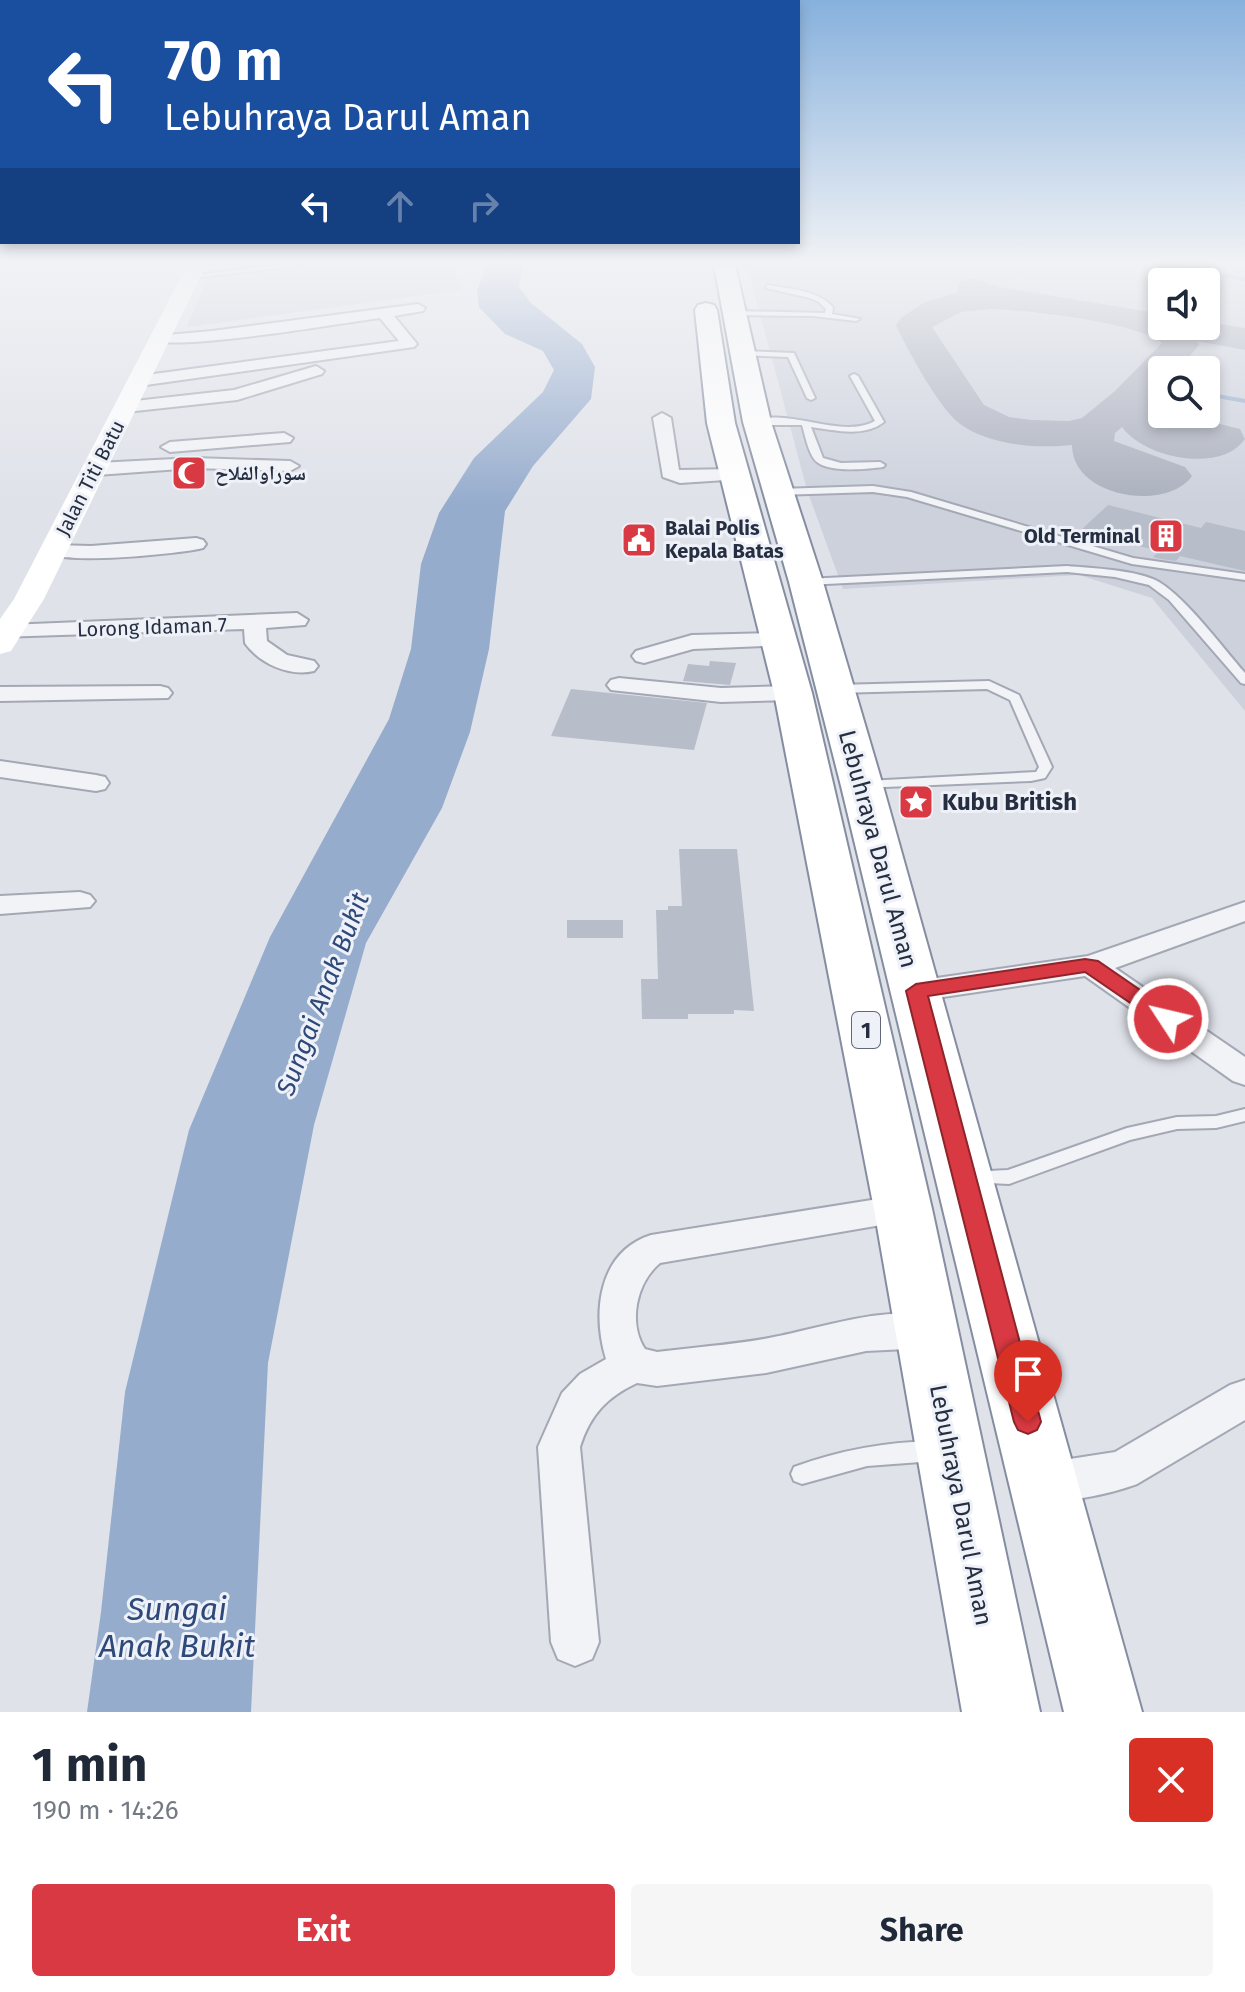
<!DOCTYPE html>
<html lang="en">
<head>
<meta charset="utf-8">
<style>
  body { margin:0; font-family:"Fira Sans","Noto Naskh Arabic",sans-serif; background:#f6f6f7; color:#1f2937; height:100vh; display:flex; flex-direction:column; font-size:30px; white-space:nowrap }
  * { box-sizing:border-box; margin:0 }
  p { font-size:26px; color:#747a83 }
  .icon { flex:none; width:44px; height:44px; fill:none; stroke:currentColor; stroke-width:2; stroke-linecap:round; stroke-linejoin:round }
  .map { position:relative; height:1712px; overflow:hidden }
  .details { display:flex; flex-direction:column; background:#fff; flex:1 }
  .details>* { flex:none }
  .guide { position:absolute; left:0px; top:0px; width:800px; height:244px; box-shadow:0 4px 12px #0003; background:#1a4fa0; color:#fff; overflow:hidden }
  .controls { position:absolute; left:1148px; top:268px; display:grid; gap:16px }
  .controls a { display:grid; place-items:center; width:72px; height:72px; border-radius:8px; background:#fff; box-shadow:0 4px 12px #0003; font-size:40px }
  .pin { position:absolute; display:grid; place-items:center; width:68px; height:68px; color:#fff; margin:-82px -34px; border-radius:50% 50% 50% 0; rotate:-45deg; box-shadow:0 0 8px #0007 }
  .pin .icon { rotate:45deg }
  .me { position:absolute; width:88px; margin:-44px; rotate:305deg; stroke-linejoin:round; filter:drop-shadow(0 0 6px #0008) }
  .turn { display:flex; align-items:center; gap:28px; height:168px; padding:0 32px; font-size:36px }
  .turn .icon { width:104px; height:104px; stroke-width:2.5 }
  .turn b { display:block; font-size:56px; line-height:68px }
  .lanes { display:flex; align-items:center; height:76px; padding:0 32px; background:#0003; justify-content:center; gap:40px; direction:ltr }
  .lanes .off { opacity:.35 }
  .round { display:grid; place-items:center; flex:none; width:84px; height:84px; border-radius:8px; background:#f6f6f7 }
  .overview { display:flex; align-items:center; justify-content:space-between; height:136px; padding:0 32px }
  h1 { font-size:48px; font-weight:700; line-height:60px }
  .action { display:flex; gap:16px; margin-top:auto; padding:16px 32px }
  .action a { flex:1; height:92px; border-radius:8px; background:#d93942; color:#fff; font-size:32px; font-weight:700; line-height:92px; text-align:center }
  .action a+a { background:#f6f6f7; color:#1f2937 }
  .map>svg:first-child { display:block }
  .built { fill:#ccd1dc; fill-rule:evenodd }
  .water { fill:#96accd }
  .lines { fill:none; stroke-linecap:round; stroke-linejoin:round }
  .stream { stroke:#96accd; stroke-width:4 }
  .taxiway { fill:#abb0be; fill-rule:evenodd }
  .building { fill:#b8bdca }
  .lane-casing { stroke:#a4a8b4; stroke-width:4 }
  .street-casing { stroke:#a4a8b4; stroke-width:4 }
  .highway-casing { stroke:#858da1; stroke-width:4 }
  .lane { fill:#f2f3f7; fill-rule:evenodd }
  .street { fill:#f2f3f7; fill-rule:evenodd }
  .secondary { fill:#fff; fill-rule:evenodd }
  .highway { fill:#fff; fill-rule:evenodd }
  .route { fill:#d93942; stroke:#8d252b; stroke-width:2 }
  .labels { text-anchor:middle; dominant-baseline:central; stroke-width:6; stroke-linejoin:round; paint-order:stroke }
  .far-poi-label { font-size:20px; font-weight:bold; fill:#262e42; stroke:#eef1f7; text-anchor:start }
  .far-street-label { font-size:20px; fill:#262e42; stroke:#eef1f7 }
  .shield { fill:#eef1f7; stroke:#626878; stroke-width:2 }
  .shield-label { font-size:22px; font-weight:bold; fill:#262e42 }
  .poi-label { font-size:24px; font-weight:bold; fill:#262e42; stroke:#eef1f7; text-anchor:start }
  .street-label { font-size:24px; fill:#262e42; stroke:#eef1f7 }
  .water-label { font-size:26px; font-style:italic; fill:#2d4879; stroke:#eef1f7 }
  .near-water-label { font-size:32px; font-style:italic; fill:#2d4879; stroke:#eef1f7 }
</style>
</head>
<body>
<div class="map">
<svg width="1245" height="1712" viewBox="0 0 1245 1712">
  <rect width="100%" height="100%" fill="#dfe2e9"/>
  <g class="built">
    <path d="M242,265H454L462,290L187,327L211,269Z"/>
    <path d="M747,265H1245V711L1152,598L1079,575L843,589L807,490ZM1162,282H1206V326H1162ZM1162,370H1206V414H1162Z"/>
  </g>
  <path class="water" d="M487,265H523L519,287L531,303L582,344L595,367L591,399L533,466L505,511L489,649L470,732L442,808L366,943L314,1125L268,1363L251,1712H87L101,1612L125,1392L189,1130L270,937L389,719L411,649L421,564L439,513L474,458L543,392L554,370L543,351L505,334L479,307L477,290Z"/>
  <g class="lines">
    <g class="stream">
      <path d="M1157,265L1245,279"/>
      <path d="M1206,394L1245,401"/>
    </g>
    <path class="taxiway" d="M973,278L1000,287L1162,314V326H1206V322L1245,328V350L1197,341L1199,345L1178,370H1162V388L1151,400L1162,409V414H1179L1240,429L1245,439C1221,474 1144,458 1122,427L1115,433L1114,441L1185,467L1192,476C1167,512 1072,498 1072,445C1038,449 987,445 959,423C939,408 907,349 896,325L901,318L925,302L959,292L957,288L961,281ZM990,309C1026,310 1136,322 1162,343L1115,391L1082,418L1069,421L1032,420L1009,417L984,405L932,327L961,312Z"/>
  </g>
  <g class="building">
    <path d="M1108,505L1201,528L1206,522L1245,531V571L1180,556L1176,561L1161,559L1153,557L1159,551L1080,531Z"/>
    <path d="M710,661L736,663L730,685L683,681L688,664L709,666Z"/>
    <path d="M571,689L707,703L694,750L551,736Z"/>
    <path d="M679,849H737L754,1011L734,1010V1014H688V1019H642L641,979H658L656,910H668V906H682Z"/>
    <rect x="567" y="920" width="56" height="18"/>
  </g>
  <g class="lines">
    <defs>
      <g id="lane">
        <path d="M277,265H303L192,278L189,276Z"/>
        <path d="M768,285C790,289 817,290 833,307L832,314L860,319L856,321L813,316L731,315L734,311L825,313L826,309L819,302L810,298L766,288Z"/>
        <path d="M742,351L794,353L815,398L811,400L807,398L788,357L739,355L738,353Z"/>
        <path d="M854,374L858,376L884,422C863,438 835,430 811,427L823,458L841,463L880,462L885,465L883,467C867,469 830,473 817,462C809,456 805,435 802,425H757L753,422C787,406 841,440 875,421L850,376Z"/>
        <path d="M873,486L911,492L1133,558L1245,574V580L1132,564L907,497L873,492L778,495L773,492L778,489Z"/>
        <path d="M1067,566C1092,568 1138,570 1159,582C1187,599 1222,647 1245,673V684L1241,683L1169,600L1149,585L1115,577L1067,572L806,585L801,582L806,579Z"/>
        <path d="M989,681L1019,695L1052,767L1045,778L1031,781L861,788L859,785L866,781L1036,772L1039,767L1010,700L987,689L836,693L830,689L836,685Z"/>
        <path d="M1245,1109V1121L1216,1128L1177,1129L1130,1140L1009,1184L969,1182L966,1177L969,1172L1008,1170L1127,1128L1177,1117L1216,1116Z"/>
        <path d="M934,1441L942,1444L945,1451L942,1458L934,1461L867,1466L802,1484L794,1481L791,1474L794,1467C840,1450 886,1442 934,1441Z"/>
      </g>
      <g id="street">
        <path d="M418,304L425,308L423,311L394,316L417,344L414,347L139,386L131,381L139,376L399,341L380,318C348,322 169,353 152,339L155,336L212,331Z"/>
        <path d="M316,366L324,371L322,374L237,400L126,412L118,407L126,402L234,390Z"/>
        <path d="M662,413L671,418L679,470L734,469L743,475L741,479L680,483L663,477L653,418Z"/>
        <path d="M284,433L293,438L290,442L170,452L161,447L170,442Z"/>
        <path d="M194,458L290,461L299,466L290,471L194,468L97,475L88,469L97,463Z"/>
        <path d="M196,538L203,540L206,544L203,548C180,554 56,566 43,551L53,545L91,546Z"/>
        <path d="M297,613L308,620L305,625L266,628L267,641L287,655L314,661L318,666L314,671C289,677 259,663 245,643L244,629L0,637V627L8,625Z"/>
        <path d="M779,633L787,635L790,640L787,645L693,649L644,663L636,661L632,656L636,651L692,635Z"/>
        <path d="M619,678L721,688L793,686L801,688L805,693L801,698L793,700L721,702L611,690L607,685L611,680Z"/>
        <path d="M160,686L168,688L172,693L168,698L0,701V687Z"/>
        <path d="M0,761L96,775L105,777L109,783L105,789L96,791L0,777Z"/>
        <path d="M80,892L90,895L95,901L90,907L0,914V896Z"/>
        <path d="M1245,902V921L1115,968L1245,1057V1085L1233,1081L1085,976L916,1001L905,998L900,991L905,984L916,981L1088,956Z"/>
        <path d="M903,1195L916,1199L921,1209L916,1219L660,1263C636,1283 628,1323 645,1349L657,1352C694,1347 732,1345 769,1338C819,1329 892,1302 941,1319L947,1331L941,1343L927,1348L866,1351L766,1373L657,1386L637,1383C607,1397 590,1415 580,1447L599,1642L592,1659L575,1666L558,1659L551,1642L538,1447L562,1393L580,1374L606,1359C592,1313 598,1252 651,1235Z"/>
        <path d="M1245,1380V1420L1137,1484C1110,1494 1055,1507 1029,1497L1022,1483L1029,1469L1044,1463L1115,1452L1230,1385Z"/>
      </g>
      <g id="highway">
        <path d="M714,265H735L771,422L823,582L883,786L1142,1712H1064L841,786L789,582L743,422Z"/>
        <path d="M706,303L714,305L717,310L735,423L812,693L932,1209L1040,1712H962L874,1209L774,693L707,423L695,310L698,305Z"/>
      </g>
    </defs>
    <use href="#lane" class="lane-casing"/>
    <use href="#street" class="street-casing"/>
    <use href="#highway" class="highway-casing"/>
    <use href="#lane" class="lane"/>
    <use href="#street" class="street"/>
    <path class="secondary" d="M187,265H206L44,599L11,651L0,654V619L14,599Z"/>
    <use href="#highway" class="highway"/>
  </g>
  <linearGradient id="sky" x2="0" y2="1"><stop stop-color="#87b1dd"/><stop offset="0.52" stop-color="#f1f2f5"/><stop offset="1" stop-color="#f1f2f5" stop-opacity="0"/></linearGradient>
  <rect width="1245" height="505" fill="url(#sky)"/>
  <path class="route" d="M1085,959L1098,961L1175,1014L1178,1019L1175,1024H1161L1085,972L928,996L1041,1422L1037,1430L1028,1434L1018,1430L1014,1422L906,991L916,984Z"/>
  <defs>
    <symbol id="mosque-square" viewBox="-11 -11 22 22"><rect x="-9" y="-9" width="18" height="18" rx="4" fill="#d93942" stroke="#eef1f7"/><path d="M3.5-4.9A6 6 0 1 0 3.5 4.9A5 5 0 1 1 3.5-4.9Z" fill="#fff"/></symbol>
    <symbol id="building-square" viewBox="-11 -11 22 22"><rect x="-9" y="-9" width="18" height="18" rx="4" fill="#d93942" stroke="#eef1f7"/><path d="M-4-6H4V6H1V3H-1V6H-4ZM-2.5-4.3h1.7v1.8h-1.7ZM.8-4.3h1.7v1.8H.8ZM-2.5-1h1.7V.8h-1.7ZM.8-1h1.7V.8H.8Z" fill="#fff"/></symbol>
    <symbol id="civic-square" viewBox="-11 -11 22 22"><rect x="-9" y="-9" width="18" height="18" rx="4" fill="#d93942" stroke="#eef1f7"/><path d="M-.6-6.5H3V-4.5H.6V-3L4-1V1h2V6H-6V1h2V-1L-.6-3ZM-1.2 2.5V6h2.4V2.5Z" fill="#fff"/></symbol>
    <symbol id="sight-square" viewBox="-11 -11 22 22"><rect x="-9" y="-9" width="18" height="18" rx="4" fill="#d93942" stroke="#eef1f7"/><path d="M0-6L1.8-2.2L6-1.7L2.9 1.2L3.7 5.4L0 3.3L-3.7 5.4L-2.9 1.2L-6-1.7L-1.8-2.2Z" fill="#fff"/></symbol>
  </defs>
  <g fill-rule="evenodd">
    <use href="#mosque-square" x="169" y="453" width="40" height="40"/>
    <use href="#building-square" x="1146" y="516" width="40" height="40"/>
    <use href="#civic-square" x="619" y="520" width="40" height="40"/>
    <use href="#sight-square" x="896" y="782" width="40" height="40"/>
  </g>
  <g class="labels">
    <g class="far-poi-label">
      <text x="215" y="473">سوراوالفلاح</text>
      <text x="665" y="528">Balai Polis<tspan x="665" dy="23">Kepala Batas</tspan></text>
      <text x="1140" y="536" text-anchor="end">Old Terminal</text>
    </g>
    <g class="far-street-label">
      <text transform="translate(90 478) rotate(-63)">Jalan Titi Batu</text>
      <text transform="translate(152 627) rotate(-2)">Lorong Idaman 7</text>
    </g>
    <rect class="shield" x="852" y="1012" width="28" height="36" rx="6"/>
    <g class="shield-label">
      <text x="866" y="1030">1</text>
    </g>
    <g class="poi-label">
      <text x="942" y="802">Kubu British</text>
    </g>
    <g class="street-label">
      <text transform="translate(878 849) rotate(75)">Lebuhraya Darul Aman</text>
      <text transform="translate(961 1505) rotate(79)">Lebuhraya Darul Aman</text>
    </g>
    <g class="water-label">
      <text transform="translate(323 994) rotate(-69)">Sungai Anak Bukit</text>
    </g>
    <g class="near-water-label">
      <text x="177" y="1609">Sungai<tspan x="177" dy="37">Anak Bukit</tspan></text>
    </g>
  </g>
</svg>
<div class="controls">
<a><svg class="icon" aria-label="sound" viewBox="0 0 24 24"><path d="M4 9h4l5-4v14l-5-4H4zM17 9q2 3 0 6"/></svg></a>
<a><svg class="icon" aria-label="search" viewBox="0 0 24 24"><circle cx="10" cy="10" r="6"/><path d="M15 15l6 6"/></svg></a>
</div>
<div class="pin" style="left:1028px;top:1422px;background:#d93025"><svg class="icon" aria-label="arrive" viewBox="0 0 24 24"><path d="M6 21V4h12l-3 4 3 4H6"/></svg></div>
<svg class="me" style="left:1168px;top:1019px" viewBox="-20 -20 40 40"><circle r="17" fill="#d93942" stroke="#fff" stroke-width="3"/><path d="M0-11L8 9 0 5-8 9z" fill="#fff"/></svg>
<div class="guide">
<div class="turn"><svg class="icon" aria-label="left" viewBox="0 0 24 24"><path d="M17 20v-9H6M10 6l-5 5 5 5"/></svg><div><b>70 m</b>Lebuhraya Darul Aman</div></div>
<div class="lanes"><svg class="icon" aria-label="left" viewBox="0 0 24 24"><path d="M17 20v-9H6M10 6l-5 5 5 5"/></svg><svg class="icon off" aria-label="ahead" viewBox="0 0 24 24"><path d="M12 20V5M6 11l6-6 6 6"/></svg><svg class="icon off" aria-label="right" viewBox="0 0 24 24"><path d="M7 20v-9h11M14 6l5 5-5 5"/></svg></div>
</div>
</div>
<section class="details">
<div class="overview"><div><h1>1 min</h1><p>190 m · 14:26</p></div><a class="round" style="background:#d93025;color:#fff"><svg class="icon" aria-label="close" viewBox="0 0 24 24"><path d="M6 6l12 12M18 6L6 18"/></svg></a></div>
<div class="action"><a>Exit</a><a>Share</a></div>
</section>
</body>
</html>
